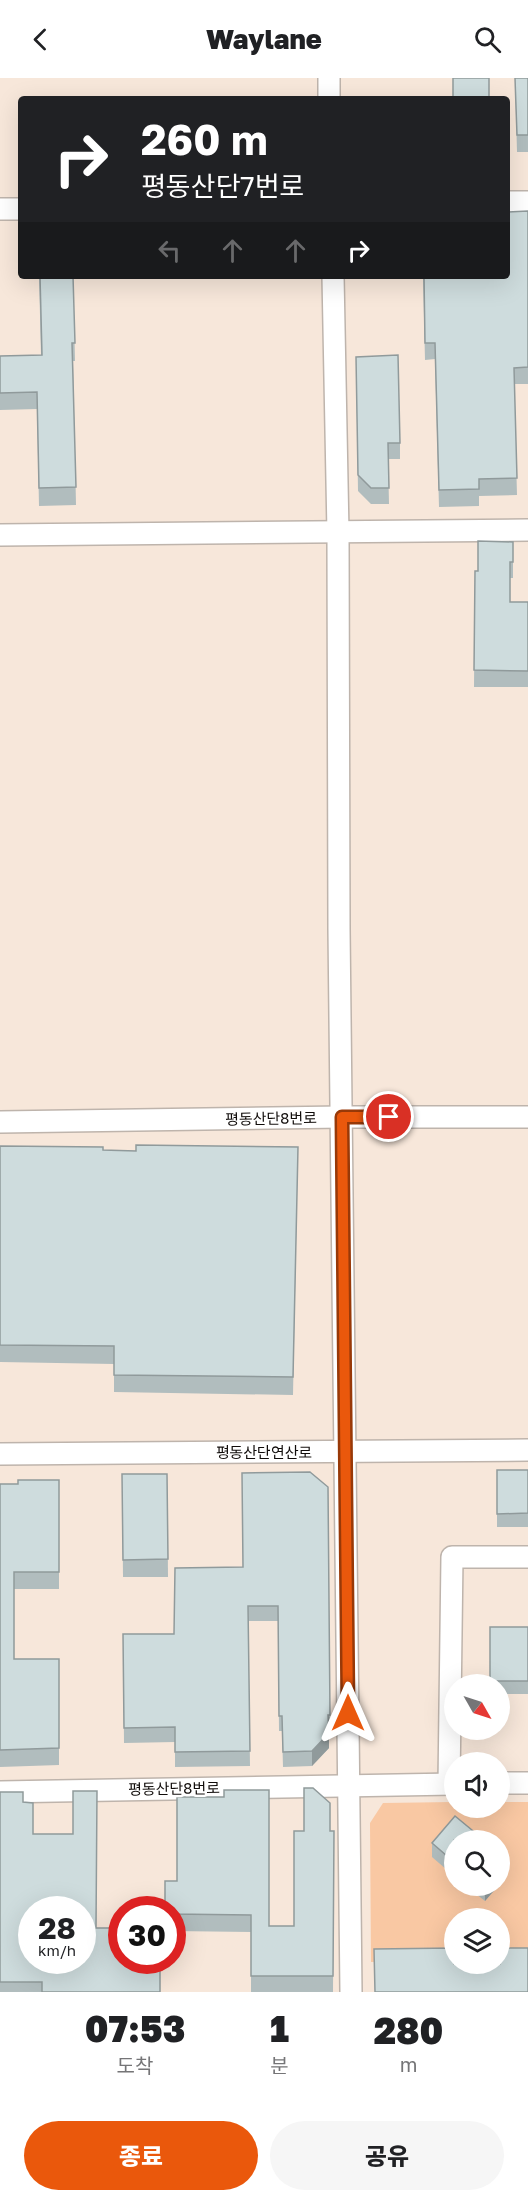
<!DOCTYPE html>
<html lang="ko">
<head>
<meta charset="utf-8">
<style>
  body { margin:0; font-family:"Golos Text","Noto Sans KR",sans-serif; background:#f6f6f6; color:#202124; height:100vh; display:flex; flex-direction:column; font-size:22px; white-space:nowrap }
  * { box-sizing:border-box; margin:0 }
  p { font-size:20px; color:#757577 }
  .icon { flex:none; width:33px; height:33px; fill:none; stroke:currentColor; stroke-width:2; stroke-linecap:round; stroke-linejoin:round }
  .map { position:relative; height:1914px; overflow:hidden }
  .side { display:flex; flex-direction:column; background:#fff; flex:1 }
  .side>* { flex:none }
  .hud { position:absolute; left:18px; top:18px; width:492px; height:183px; border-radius:6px; box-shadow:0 6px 24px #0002; background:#202124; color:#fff; overflow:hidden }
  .needle { width:39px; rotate:129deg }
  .fabs { position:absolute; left:444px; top:1596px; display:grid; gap:12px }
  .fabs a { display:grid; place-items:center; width:66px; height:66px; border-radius:50%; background:#fff; box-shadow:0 6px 24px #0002; font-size:30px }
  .speed { position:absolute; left:18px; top:1818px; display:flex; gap:12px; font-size:30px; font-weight:700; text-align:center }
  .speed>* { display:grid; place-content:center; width:78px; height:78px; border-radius:50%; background:#fff; box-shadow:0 6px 24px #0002; line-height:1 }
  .speed small { font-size:15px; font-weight:400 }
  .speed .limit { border:9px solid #d22; background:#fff; color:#111 }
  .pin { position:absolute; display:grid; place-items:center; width:51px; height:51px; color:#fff; margin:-26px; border:3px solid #fff; border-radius:50%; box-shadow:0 2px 6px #0007 }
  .me { position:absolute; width:66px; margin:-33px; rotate:0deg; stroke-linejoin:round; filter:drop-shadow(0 0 4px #0008) }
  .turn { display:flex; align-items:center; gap:21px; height:126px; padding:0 24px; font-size:27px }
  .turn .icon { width:78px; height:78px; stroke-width:2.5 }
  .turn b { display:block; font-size:42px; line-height:51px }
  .lanes { display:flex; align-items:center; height:57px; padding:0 24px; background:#0003; justify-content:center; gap:30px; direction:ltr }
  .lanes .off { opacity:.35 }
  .eta { display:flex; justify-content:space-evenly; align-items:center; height:102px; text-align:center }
  .eta b { font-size:36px; font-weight:800; line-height:42px }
  .cta { display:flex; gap:12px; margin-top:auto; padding:12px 24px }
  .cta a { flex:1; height:69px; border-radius:36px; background:#ea580c; color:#fff; font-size:24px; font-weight:800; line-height:69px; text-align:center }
  .cta a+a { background:#f6f6f6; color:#202124 }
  header { display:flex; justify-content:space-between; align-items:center; height:78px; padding:0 24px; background:#fff; font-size:27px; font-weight:800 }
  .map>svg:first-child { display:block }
  .built { fill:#f7e7da; fill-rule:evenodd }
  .green { fill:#f9c8a3; fill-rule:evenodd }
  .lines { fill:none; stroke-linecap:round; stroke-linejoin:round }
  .minor-casing { stroke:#beb4ac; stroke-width:24 }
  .minor { stroke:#fff; stroke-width:21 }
  .wall { fill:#b1bdbe }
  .shaded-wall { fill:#909a9b }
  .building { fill:#cedcdd; stroke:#909a9b; stroke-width:1.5; fill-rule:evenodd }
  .route-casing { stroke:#983908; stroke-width:15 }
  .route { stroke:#ea580c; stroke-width:10 }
  .labels { text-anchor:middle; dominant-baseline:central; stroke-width:5; stroke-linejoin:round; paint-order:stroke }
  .street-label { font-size:15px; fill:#100c0a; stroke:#fff }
</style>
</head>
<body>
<header><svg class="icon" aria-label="back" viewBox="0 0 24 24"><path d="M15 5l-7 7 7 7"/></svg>Waylane<svg class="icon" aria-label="search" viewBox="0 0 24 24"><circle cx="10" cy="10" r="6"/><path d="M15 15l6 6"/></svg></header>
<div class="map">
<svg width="528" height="1914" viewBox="0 0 528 1914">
  <rect width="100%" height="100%" fill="#fff4ec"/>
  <path class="built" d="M0,0H528V1914H0ZM21,21H507V198H21ZM454,1606H500V1652H454ZM454,1684H500V1730H454ZM454,1762H500V1808H454ZM32,1832H82V1882H32ZM122,1832H172V1882H122ZM454,1840H500V1886H454Z"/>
  <path class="green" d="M454,1724V1730H500V1724H528V1883H500V1840H454V1883L371,1884L370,1745L383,1725ZM454,1762H500V1808H454Z"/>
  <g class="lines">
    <defs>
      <g id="minor">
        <path d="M329,0V21"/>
        <path d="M507,124H528"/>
        <path d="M0,131H21"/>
        <path d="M333,198L338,455L339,851L351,1914"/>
        <path d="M0,457L528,452"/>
        <path d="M0,1044L342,1039H528"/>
        <path d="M0,1376L528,1372"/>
        <path d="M500,1705H528"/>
        <path d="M449,1706L452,1479H528"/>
        <path d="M0,1714L454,1706"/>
      </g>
    </defs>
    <use href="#minor" class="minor-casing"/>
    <use href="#minor" class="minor"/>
  </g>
  <g class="wall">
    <path d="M515,0H528V74H517Z"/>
    <path d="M528,133V306H514L517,417L479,418V428L439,429L435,281L425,282L423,198Z"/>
    <path d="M39,198H73L75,283H73L76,427L39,428L37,331L0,332V278L41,277Z"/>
    <path d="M356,279L400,365V381H388L389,426H371L358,413Z"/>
    <path d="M513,464V500H510V524H528V609H474L475,493H478Z"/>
    <path d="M0,1068L103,1072L136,1073L298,1069L293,1317L114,1314V1286L0,1284Z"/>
    <rect x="497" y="1392" width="31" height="57"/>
    <path d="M122,1396H167L168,1499H123Z"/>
    <path d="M59,1402V1511H14V1581H59V1687L0,1689V1406H18Z"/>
    <path d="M328,1409L330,1652H329V1670L312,1688L283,1689L282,1653H279L278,1543H248L250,1688L175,1689V1664L124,1665L123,1556H174Z"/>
    <path d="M490,1549H528V1616H500V1606H490Z"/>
    <path d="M0,1714L23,1724L33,1756L96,1850L160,1914H0Z"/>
    <path d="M177,1719L269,1848H294L330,1753H334L333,1914H251V1854L172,1853V1832L177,1803Z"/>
    <path d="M454,1762V1798L432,1779V1765Z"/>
    <path d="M466,1808H498L485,1823Z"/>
  </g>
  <g class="shaded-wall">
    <path d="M329,1655V1670L312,1688V1673Z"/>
    <path d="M507,1782V1796L500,1805V1791Z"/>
    <path d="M486,1808H498L485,1823V1809Z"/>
  </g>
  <g class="building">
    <rect x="453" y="0" width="36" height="21"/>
    <path d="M515,0H528V57H517Z"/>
    <path d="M528,133V289L514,290L517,400L479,401V411L439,412L435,265H425L424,198H507V134Z"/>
    <path d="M40,198H73L75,265H72L76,409L39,410L37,314L0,315V278L42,277Z"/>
    <path d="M398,277L400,365H388L389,410H371L358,397L356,279Z"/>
    <path d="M478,463L513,464V484H510V524H528V593L474,592L475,493H478Z"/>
    <path d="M136,1067L298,1069L293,1299L114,1297V1268L0,1267V1068L103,1069V1072L136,1073Z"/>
    <path d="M497,1392H528V1435L497,1436Z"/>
    <path d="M310,1394L328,1409L330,1637H328L329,1655L312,1673L283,1674L282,1638H279L278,1528H248L250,1673L175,1674V1649L124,1650L123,1556H174L175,1490L243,1489L242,1395Z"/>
    <path d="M122,1396H167L168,1481L123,1482Z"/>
    <path d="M18,1402H59V1494H14V1581H59V1670L0,1672V1406H18Z"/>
    <rect x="490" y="1549" width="38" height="54"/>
    <path d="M304,1710H313L330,1725V1753H334L333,1898H251V1837L172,1836V1832H165V1803H177V1719H224V1712H269V1848H294V1753H304Z"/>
    <path d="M73,1713H97L96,1850H122V1882H160V1914H42V1904H0V1714H23V1724L33,1725V1756H73ZM32,1832H82V1882H32Z"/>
    <path d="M455,1738L484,1762H454V1784L432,1765Z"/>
    <path d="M500,1775L507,1782L500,1791Z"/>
    <path d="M454,1870V1886H500V1870H528V1914H375L374,1871Z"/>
  </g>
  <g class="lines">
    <defs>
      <path id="route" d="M348,1635L342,1039H389"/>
    </defs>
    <use href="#route" class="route-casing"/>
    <use href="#route" class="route"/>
  </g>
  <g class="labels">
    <g class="street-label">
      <text transform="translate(271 1040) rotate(-1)">평동산단8번로</text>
      <text x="264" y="1374">평동산단연산로</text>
      <text transform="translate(174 1710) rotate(-1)">평동산단8번로</text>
    </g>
  </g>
</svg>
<div class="fabs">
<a><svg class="needle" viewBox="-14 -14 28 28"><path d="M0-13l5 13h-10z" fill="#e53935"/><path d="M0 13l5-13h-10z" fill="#757577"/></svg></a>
<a><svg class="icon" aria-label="sound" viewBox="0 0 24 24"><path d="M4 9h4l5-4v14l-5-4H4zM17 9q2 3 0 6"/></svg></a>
<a><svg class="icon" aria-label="search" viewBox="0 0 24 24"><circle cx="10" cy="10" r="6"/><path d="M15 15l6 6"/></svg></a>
<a><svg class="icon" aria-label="layers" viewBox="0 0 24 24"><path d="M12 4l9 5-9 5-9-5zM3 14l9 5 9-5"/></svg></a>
</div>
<div class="speed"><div>28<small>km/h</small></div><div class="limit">30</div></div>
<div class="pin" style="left:389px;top:1039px;background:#d93025"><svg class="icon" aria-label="arrive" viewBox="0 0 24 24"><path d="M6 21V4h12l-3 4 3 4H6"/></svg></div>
<svg class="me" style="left:348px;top:1635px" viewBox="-20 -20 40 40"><path d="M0-17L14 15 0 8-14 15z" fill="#ea580c" stroke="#fff" stroke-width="4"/></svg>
<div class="hud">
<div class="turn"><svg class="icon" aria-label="right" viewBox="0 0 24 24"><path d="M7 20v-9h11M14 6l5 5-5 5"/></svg><div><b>260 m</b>평동산단7번로</div></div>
<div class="lanes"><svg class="icon off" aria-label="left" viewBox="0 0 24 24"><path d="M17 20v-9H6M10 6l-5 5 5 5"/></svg><svg class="icon off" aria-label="ahead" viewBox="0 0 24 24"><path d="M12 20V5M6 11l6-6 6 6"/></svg><svg class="icon off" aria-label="ahead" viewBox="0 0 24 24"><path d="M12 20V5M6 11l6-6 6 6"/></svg><svg class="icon" aria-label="right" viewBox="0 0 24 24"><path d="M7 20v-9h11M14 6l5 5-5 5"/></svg></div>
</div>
</div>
<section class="side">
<div class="eta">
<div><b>07:53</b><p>도착</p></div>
<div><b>1</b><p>분</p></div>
<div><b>280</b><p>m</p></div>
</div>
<div class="cta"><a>종료</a><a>공유</a></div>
</section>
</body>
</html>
